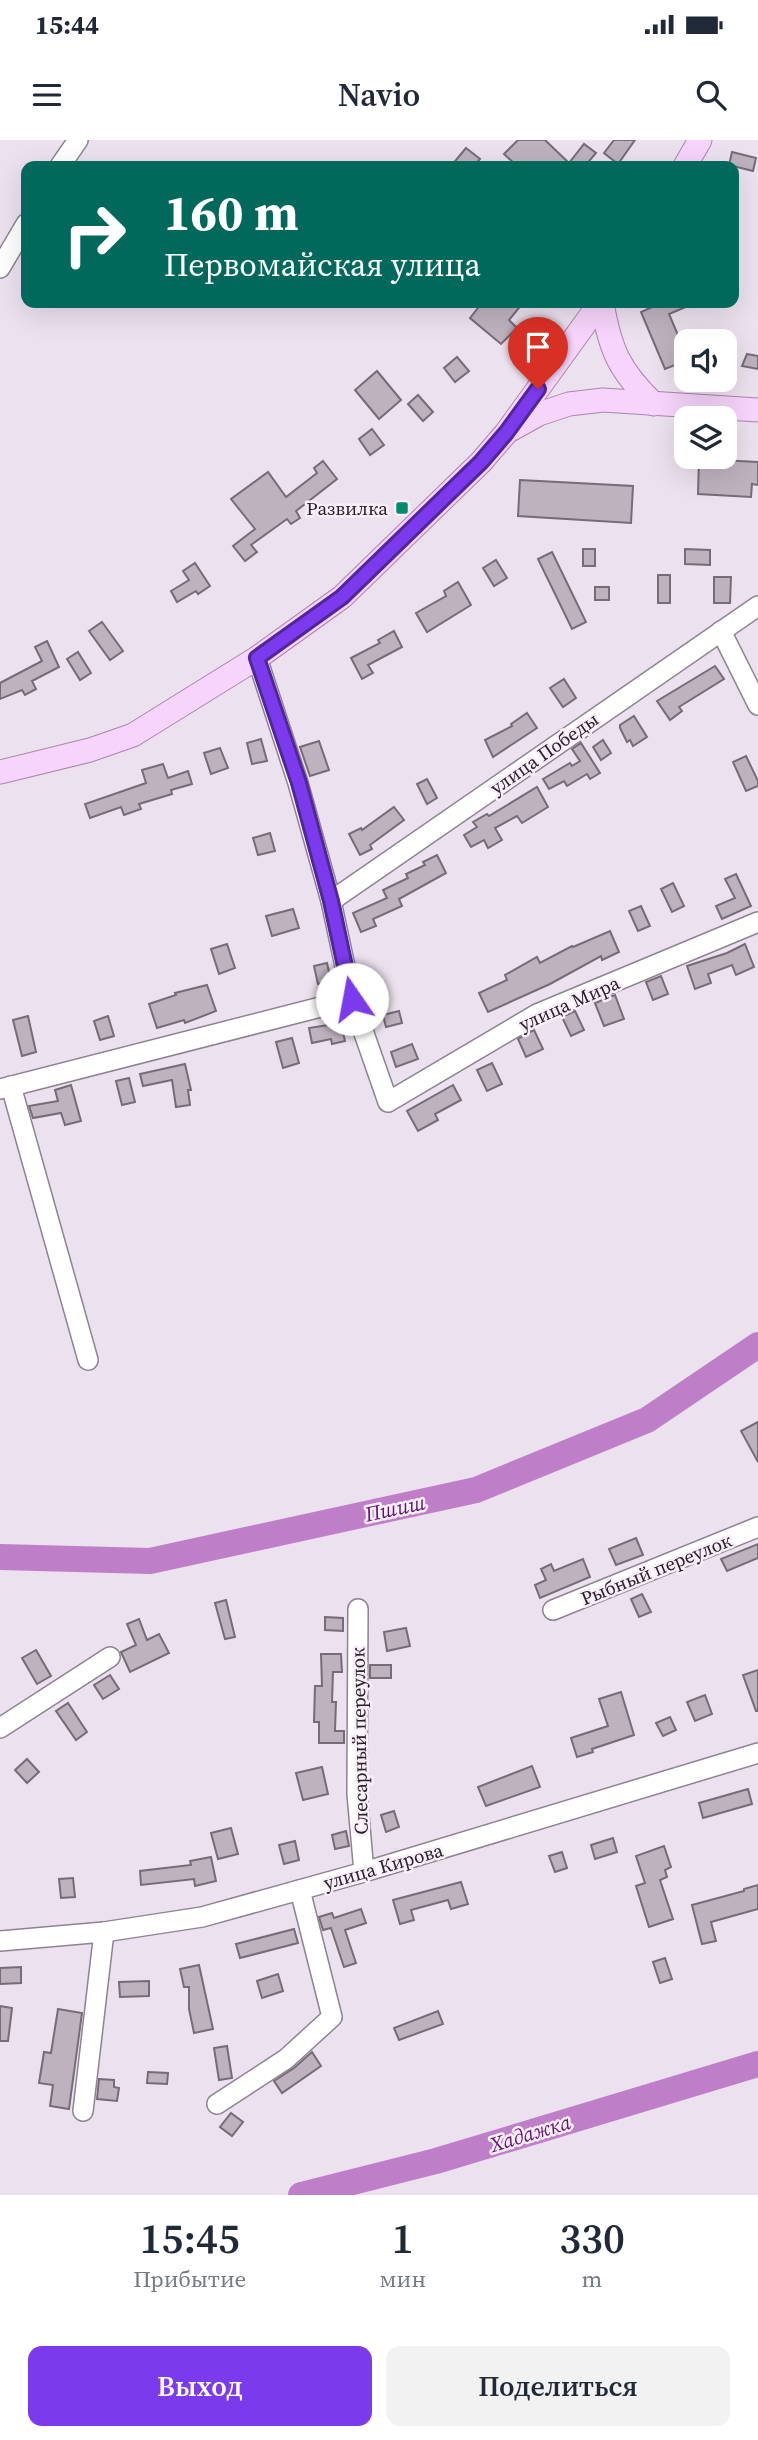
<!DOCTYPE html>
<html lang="ru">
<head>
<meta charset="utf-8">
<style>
  body { margin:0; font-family:"Source Serif 4",serif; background:#f2f2f3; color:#1f2937; height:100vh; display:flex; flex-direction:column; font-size:26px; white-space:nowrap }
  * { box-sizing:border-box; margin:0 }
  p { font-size:23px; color:#747a83 }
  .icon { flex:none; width:38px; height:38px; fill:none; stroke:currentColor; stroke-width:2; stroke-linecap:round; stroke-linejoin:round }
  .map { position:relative; height:2055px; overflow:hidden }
  .sheet { display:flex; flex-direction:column; background:#fff; flex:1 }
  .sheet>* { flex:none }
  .top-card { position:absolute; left:21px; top:21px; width:718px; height:147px; border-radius:14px; box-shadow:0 7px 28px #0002; background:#00695c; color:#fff; overflow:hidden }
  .controls { position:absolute; left:674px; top:189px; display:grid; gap:14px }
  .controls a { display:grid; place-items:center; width:63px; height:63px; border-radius:14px; background:#fff; box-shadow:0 7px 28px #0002; font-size:35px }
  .pin { position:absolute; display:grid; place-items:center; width:60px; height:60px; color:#fff; margin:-72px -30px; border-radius:50% 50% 50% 0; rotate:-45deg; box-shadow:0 0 7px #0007 }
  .pin .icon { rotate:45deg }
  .me { position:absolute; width:77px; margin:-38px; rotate:348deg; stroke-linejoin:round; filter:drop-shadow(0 0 5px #0008) }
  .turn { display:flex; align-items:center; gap:24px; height:147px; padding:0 28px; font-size:32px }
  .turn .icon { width:91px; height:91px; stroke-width:2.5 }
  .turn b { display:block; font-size:49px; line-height:60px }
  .eta { display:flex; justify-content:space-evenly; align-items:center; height:119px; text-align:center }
  .eta b { font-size:42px; font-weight:600; line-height:49px }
  .primary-button { display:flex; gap:14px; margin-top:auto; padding:14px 28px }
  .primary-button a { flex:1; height:80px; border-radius:14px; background:#7c3aed; color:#fff; font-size:28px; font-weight:600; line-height:80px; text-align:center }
  .primary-button a+a { background:#f2f2f3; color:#1f2937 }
  .status { display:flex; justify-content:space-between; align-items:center; height:49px; padding:0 35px; background:#fff; direction:ltr }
  .status svg { height:19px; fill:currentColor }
  header { display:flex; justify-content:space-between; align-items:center; height:91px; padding:0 28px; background:#fff; font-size:32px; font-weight:600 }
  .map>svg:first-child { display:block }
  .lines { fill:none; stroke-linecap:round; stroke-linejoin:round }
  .river { stroke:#bf7ec8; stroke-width:26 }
  .building { fill:#beb2bf; stroke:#766c78; stroke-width:2 }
  .minor-casing { stroke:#8e8390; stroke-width:22 }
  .major-casing { stroke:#aa84af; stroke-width:25 }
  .minor { stroke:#fff; stroke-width:19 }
  .major { stroke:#f7d4fb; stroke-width:23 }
  .route-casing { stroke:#51269a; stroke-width:18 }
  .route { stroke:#7c3aed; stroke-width:12 }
  .poi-dot { fill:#048a6f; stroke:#faeefb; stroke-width:2.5 }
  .labels { text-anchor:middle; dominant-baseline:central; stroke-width:5; stroke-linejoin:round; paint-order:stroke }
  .poi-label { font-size:19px; fill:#272328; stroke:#faeefb; text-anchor:end }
  .street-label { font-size:19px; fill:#272328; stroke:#faeefb }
  .water-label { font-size:21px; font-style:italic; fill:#661471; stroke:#faeefb }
</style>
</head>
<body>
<div class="status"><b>15:44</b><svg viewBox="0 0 49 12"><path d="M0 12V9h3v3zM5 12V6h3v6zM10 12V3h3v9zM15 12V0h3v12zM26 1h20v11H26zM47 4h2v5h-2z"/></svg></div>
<header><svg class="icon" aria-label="menu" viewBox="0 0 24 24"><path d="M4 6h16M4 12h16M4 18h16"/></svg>Navio<svg class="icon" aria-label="search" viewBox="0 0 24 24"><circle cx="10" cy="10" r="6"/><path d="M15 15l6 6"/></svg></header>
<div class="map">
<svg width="758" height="2055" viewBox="0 0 758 2055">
  <rect width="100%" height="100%" fill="#ece1ee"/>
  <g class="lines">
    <g class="river">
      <path d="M0,1417L150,1421L476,1350L647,1280L758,1205"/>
      <path d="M301,2055L436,2021L758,1924"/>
    </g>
  </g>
  <g class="building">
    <path d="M518,0H545L569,23L584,4L596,13L585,26H517L504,14Z"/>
    <path d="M614,0H635L618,24L604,13Z"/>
    <path d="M466,8L480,19L474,26H451Z"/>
    <path d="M732,12L756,18L753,31L729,25Z"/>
    <path d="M482,163H523L509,180L517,188L501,204L470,178Z"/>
    <path d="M661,163H695L669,174L683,207L680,209L685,221L665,229L641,172Z"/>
    <path d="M747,214L758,216V229L742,226Z"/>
    <path d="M457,217L469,231L455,242L444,228Z"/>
    <path d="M377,231L401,260L379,279L355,250Z"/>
    <path d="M418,255L433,272L423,281L408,264Z"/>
    <path d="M372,289L384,305L370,315L359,299Z"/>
    <path d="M699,319L758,322V345L752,344L751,357L698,354Z"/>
    <path d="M323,321L337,339L296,371L300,378L291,384L287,379L251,405L257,412L245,421L233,406L255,389L231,359L268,332L286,357L317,333L314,328Z"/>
    <path d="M520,340L633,346L631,383L518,376Z"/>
    <rect x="583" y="409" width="12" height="17"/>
    <path d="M685,409L710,410V425L685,424Z"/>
    <path d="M552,412L586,482L572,489L538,419Z"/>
    <path d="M496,420L507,438L494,446L483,428Z"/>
    <path d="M195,423L210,446L198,454L196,451L177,462L171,451L189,440L183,431Z"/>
    <rect x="658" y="435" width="12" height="28"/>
    <path d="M714,437H731L730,463H714Z"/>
    <path d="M458,442L471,465L427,492L416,473L446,456L444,451Z"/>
    <rect x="595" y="447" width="14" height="13"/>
    <path d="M102,482L123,511L110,520L89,491Z"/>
    <path d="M394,491L402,507L368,525L373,533L362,539L351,518L380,503L378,500Z"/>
    <path d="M47,501L59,527L32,541L36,549L25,555L22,550L0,559V543L42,521L35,507Z"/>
    <path d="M78,512L91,533L80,540L67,519Z"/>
    <path d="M715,526L724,539L679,567L682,571L670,580L657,561Z"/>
    <path d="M564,539L576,558L563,567L550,548Z"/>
    <path d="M527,573L537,588L493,617L485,600L512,586L511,584Z"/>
    <path d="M634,576L647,597L633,606L630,600L627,602L620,588V585Z"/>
    <path d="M261,599L267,621L252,624L247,603Z"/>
    <path d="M603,600L611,613L601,620L593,607Z"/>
    <path d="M319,601L329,630L310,636L300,607Z"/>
    <path d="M581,603L600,633L590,639L587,634L567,646L564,641L549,649L543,639L570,623L572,626L580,621L572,609Z"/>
    <path d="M220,608L228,628L211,634L204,613Z"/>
    <path d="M746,616L758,641V646L746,651L733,622Z"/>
    <path d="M163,624L168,638L188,631L192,644L171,650L172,654L139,664L141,669L124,675L121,667L90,678L85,664L146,643L142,630Z"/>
    <path d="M427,639L437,658L427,664L417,644Z"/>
    <path d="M537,647L548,667L522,683L517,676L495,688L502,700L488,708L484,700L471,707L464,695L477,687L473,682L487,674L489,676Z"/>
    <path d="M394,667L404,680L370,705L372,709L360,715L349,694L361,688L362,690Z"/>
    <path d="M270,693L275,711L258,715L253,698Z"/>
    <path d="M437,715L446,733L399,759L402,766L373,779L376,786L361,792L353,773L387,758L383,750L408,738L406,734L425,725L423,722Z"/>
    <path d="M736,734L751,766L722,779L716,766L735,758L725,739Z"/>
    <path d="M673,743L684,766L672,772L661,749Z"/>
    <path d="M641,766L650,786L638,791L629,771Z"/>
    <path d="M293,769L299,788L272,796L266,776Z"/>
    <path d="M610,791L619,812L602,820L601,816L550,844L488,872L479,853L507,840L505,835L537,817L540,823L572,806L573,807Z"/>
    <path d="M227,804L235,828L219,834L211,809Z"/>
    <path d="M745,804L754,827L736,835L732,825L708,834L711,843L695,849L687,826L727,813Z"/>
    <path d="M327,823L331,841L318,844L314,826Z"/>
    <path d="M661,836L668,854L653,860L646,842Z"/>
    <path d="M207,845L216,871L185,883L184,880L157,888L149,864L176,855L175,853Z"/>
    <path d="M615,855L624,879L604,886L595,863Z"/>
    <path d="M399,871L402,883L386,887L383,875Z"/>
    <path d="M575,871L584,890L571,896L562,877Z"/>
    <path d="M28,876L36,912L22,916L13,880Z"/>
    <path d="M108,876L114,896L100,900L94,881Z"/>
    <path d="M341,883L345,901L332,904L331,899L312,903L309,888Z"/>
    <path d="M534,890L543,909L526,917L518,899Z"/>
    <path d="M292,898L299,923L283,928L276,902Z"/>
    <path d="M412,904L418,919L396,927L391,912Z"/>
    <path d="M492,923L502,944L487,951L477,930Z"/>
    <path d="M185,924L191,950H188L190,965L176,967L172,940L143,946L140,934Z"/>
    <path d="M129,938L135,962L122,965L116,941Z"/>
    <path d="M71,945L81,981L65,985L61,973L33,978L29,966L58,961L55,950Z"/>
    <path d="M453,945L461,960L435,974L438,980L418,991L407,971Z"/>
    <path d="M758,1282V1322L741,1291Z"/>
    <path d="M636,1398L643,1415L616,1425L609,1409Z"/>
    <path d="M758,1404V1418L727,1431L721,1419Z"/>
    <path d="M583,1419L590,1437L540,1458L535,1445L546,1440L541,1429L551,1424L554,1431Z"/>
    <path d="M642,1454L651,1472L639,1477L631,1459Z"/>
    <path d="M226,1460L235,1497L225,1499L215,1463Z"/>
    <path d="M325,1477L343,1478V1491L325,1490Z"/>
    <path d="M139,1479L147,1500L159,1494L169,1513L130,1532L121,1512L136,1505L127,1484Z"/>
    <path d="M406,1488L410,1506L387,1511L384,1492Z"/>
    <path d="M36,1510L51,1536L37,1544L22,1518Z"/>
    <path d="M321,1514H341L342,1532H333L332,1562H336L335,1591H344V1603H319V1582H314L315,1546H322Z"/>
    <rect x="370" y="1525" width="21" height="13"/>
    <path d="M758,1530V1571H756L743,1535Z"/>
    <path d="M110,1535L119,1549L103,1559L94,1545Z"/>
    <path d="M621,1552L634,1595L592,1609L593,1612L577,1617L571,1598L608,1586L599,1559Z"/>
    <path d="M705,1555L712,1574L695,1581L687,1562Z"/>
    <path d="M68,1563L87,1592L76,1600L56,1571Z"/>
    <path d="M670,1577L676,1590L663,1596L656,1583Z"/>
    <path d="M27,1619L39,1632L27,1643L15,1630Z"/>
    <path d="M532,1626L540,1647L486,1666L478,1647Z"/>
    <path d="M322,1627L328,1654L303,1660L296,1633Z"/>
    <path d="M748,1649L752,1664L703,1678L699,1663Z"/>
    <path d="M394,1671L399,1687L386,1692L381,1675Z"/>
    <path d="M231,1688L238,1714L218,1719L211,1693Z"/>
    <path d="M346,1691L349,1706L335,1709L332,1695Z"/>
    <path d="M613,1698L617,1712L595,1719L591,1705Z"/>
    <path d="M295,1701L299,1720L284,1724L279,1705Z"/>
    <path d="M664,1706L671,1727L665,1730L667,1737L660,1740L673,1779L649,1787L636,1746L645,1743L636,1716Z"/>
    <path d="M562,1712L567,1728L555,1732L549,1716Z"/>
    <path d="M211,1717L216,1741L195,1746L194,1739L141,1745L140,1731L191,1725L190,1721Z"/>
    <path d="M73,1738L75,1757L61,1758L59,1739Z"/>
    <path d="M461,1742L468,1764L451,1769L448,1760L411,1770L414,1780L400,1784L393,1760Z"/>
    <path d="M758,1745V1769L711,1782L716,1801L702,1804L692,1765L744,1751V1749Z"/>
    <path d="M361,1769L366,1783L345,1790L356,1823L344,1827L331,1788L323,1790L319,1777L332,1773L334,1778Z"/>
    <path d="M294,1789L298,1803L240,1818L236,1804Z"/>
    <path d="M665,1818L672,1839L660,1843L653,1822Z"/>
    <path d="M199,1825L213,1889L194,1893L189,1869V1847H184L180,1829Z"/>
    <path d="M21,1827V1843L0,1844V1828Z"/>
    <path d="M278,1834L283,1851L262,1858L257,1841Z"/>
    <path d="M149,1841V1856L120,1857L119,1842Z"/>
    <path d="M0,1866L12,1868L8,1901H0Z"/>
    <path d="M58,1869L82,1873L69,1969L50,1966L53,1945L39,1943L44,1912L51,1913Z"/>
    <path d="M438,1871L443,1884L399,1900L394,1888Z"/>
    <path d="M227,1906L232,1938L219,1940L214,1908Z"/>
    <path d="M312,1912L321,1926L282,1953L274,1941L294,1928Z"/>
    <path d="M148,1932L168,1933L167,1944L147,1943Z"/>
    <path d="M99,1939L114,1940V1947L119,1948L117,1961L97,1959Z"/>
    <path d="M231,1973L243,1982L232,1996L220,1987Z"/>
  </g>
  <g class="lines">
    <defs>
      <g id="minor">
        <path d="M60,26L78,0"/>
        <path d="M0,128L26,84"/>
        <path d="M721,491L758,565"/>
        <path d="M257,518L298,643L331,761L352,859L388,962L537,874L758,782"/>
        <path d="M331,761L758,466"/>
        <path d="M11,946L88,1220"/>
        <path d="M0,949L352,859"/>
        <path d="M358,1469L357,1654L364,1732"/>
        <path d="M553,1470L758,1387"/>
        <path d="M0,1588L110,1517"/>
        <path d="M0,1801L104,1792L202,1777L364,1732L758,1613"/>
        <path d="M217,1964L286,1919L332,1877L300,1750"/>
        <path d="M83,1971L104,1792"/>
      </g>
      <g id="major">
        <path d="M685,26L700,0"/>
        <path d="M602,163C610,209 619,231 654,264"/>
        <path d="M512,289L539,274L569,264L603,260L758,270"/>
        <path d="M0,632L90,610L133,595L257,518L342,457L481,322L506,293L600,163"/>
      </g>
    </defs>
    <use href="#minor" class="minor-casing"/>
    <use href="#major" class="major-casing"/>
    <use href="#minor" class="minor"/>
    <use href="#major" class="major"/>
  </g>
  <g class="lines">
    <defs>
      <path id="route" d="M352,859L331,761L299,643L257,518L342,457L481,322L506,293L538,249"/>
    </defs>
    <use href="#route" class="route-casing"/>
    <use href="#route" class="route"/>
  </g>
  <rect class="poi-dot" x="395" y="361" width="14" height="14" rx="3.5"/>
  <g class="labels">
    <g class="poi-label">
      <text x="388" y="368">Развилка</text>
    </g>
    <g class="street-label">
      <text transform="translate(544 613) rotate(-35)">улица Победы</text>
      <text transform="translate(569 863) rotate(-24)">улица Мира</text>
      <text transform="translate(656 1429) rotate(-22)">Рыбный переулок</text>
      <text transform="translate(359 1601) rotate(-91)">Слесарный переулок</text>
      <text transform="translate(383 1726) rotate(-16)">улица Кирова</text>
    </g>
    <g class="water-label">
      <text transform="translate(395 1368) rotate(-12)">Пшиш</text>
      <text transform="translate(530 1993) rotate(-17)">Хадажка</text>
    </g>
  </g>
</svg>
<div class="controls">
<a><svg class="icon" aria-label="sound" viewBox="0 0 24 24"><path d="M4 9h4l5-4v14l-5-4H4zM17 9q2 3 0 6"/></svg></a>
<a><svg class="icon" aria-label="layers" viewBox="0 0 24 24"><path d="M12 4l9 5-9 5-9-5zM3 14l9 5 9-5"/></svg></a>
</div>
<div class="pin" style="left:538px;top:249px;background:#d93025"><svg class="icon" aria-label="arrive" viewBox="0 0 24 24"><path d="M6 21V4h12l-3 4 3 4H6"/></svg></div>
<svg class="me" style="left:352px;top:859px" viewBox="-20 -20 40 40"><circle r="19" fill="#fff"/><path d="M0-13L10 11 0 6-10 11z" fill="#7c3aed"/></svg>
<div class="top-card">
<div class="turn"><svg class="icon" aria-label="right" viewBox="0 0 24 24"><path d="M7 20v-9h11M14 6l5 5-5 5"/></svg><div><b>160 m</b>Первомайская улица</div></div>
</div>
</div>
<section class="sheet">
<div class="eta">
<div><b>15:45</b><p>Прибытие</p></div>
<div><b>1</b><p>мин</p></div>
<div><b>330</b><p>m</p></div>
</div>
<div class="primary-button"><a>Выход</a><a>Поделиться</a></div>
</section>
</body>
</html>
